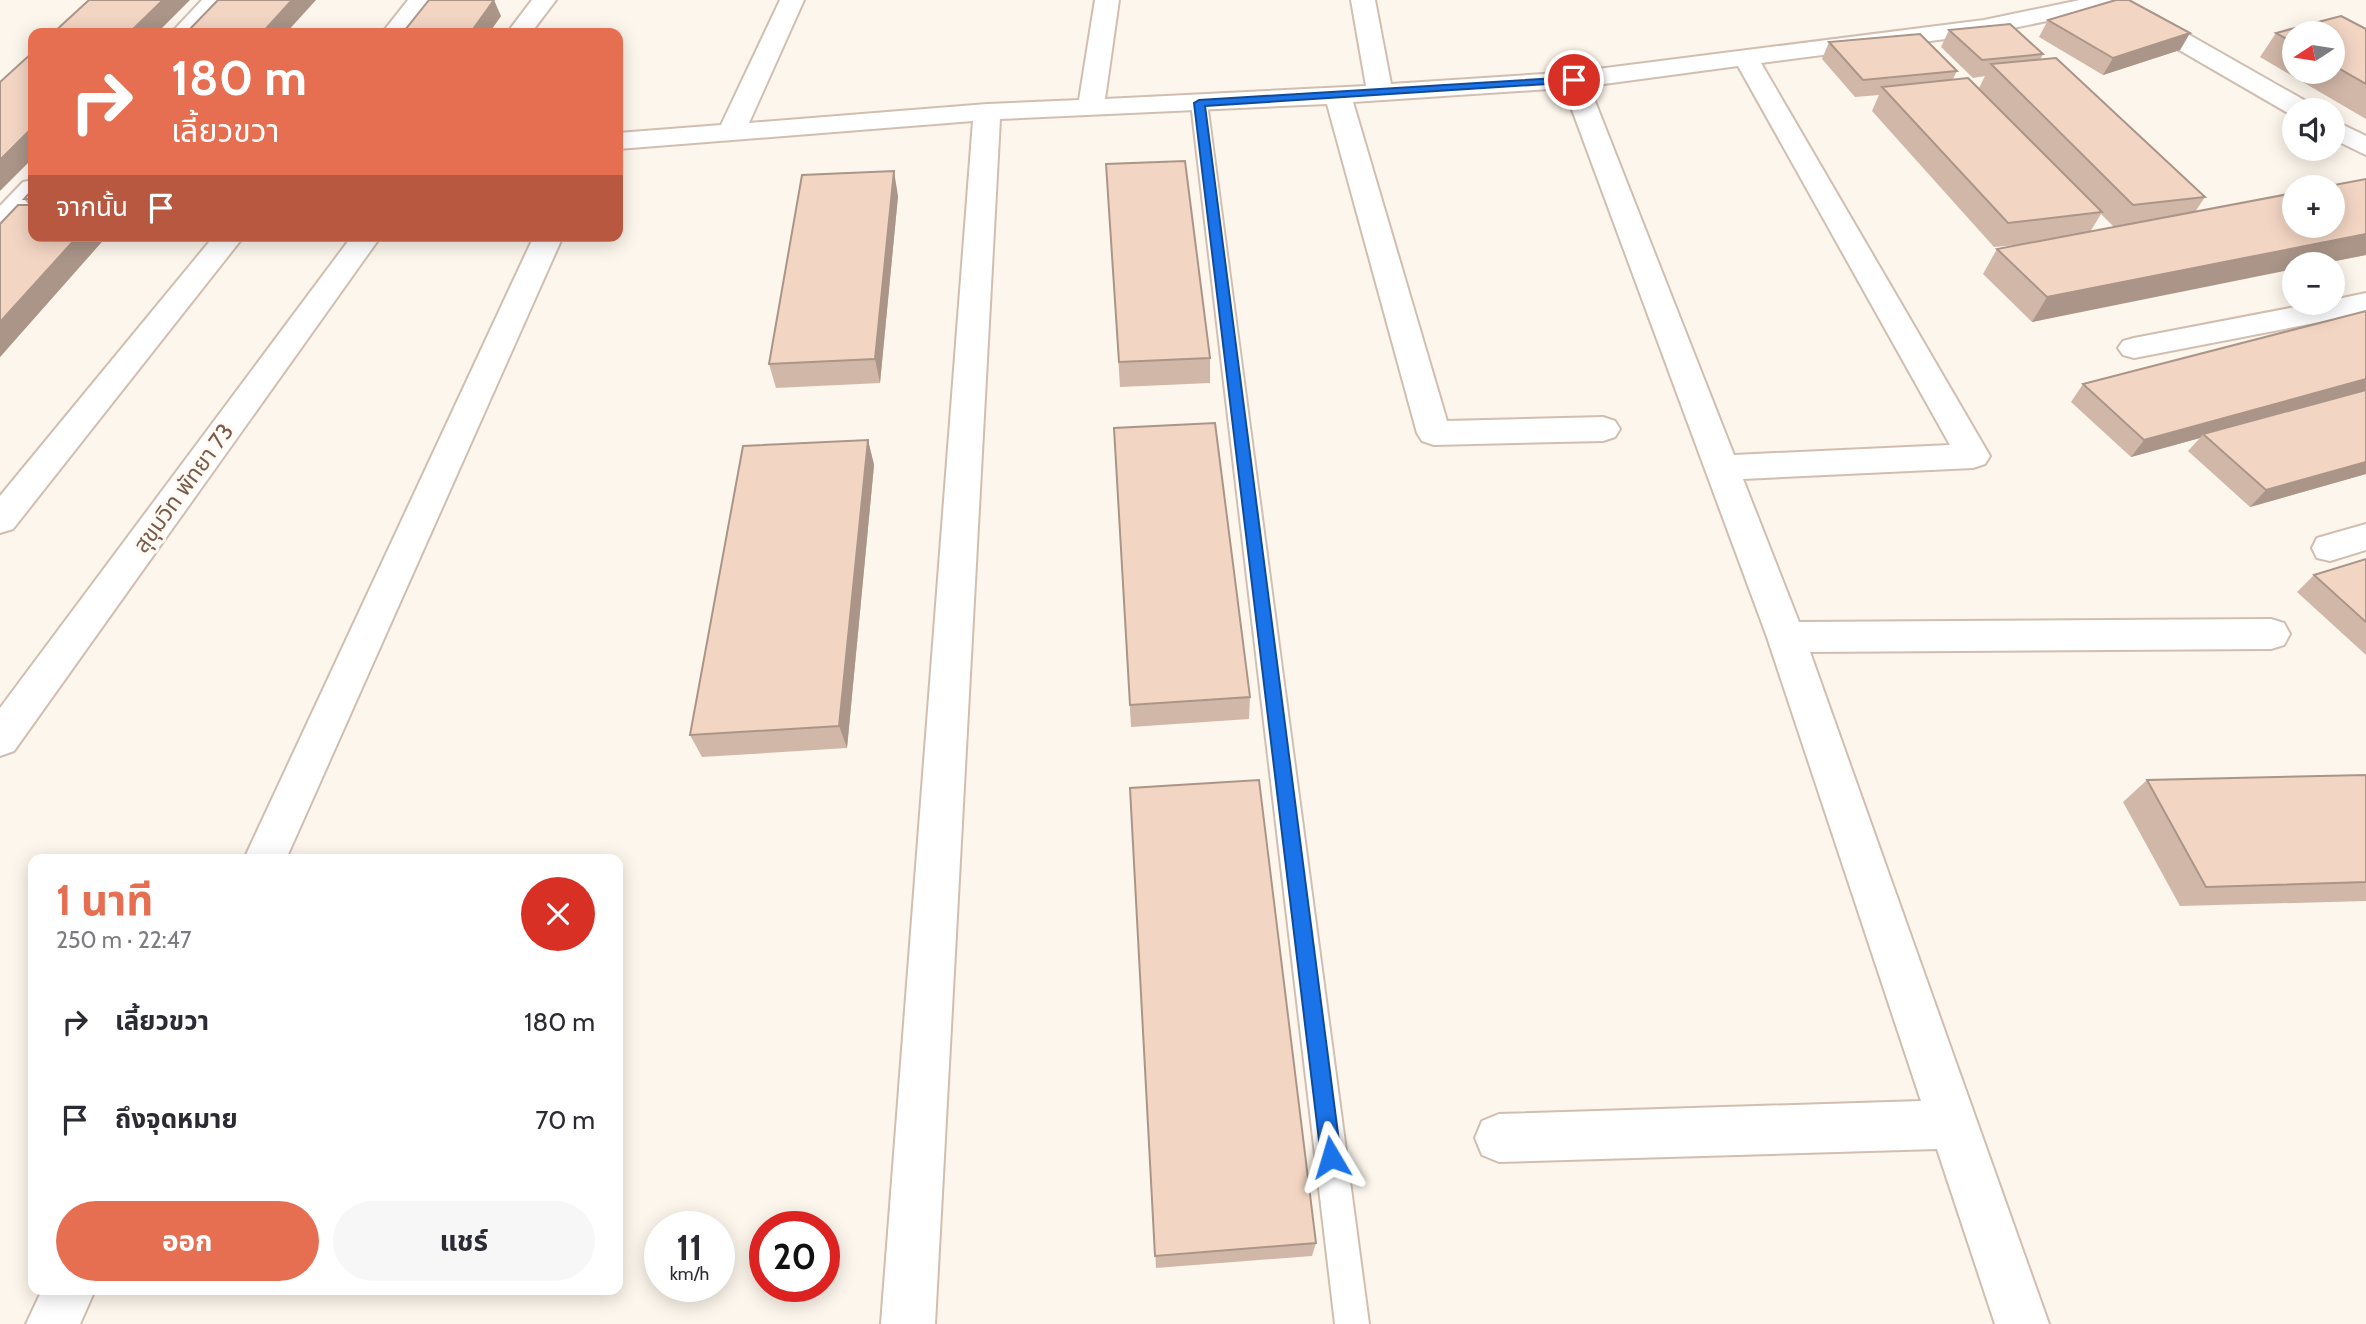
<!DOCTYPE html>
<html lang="th">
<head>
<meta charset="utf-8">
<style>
  body { margin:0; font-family:Cabin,"Noto Sans Thai",sans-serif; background:#f7f7f7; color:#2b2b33; height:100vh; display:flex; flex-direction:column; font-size:26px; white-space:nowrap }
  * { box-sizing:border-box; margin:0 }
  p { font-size:23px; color:#7c7c81 }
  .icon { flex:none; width:38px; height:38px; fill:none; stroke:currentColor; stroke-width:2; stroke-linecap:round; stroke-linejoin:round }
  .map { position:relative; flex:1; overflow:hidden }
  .drawer { position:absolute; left:28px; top:854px; width:595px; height:441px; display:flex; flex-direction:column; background:#fff; border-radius:14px; box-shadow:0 4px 18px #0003 }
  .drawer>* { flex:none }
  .guide { position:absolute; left:28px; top:28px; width:595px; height:214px; border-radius:14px; box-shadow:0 4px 18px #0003; background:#e76f51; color:#fff; overflow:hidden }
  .needle { width:46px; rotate:258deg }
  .fabs { position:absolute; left:2282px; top:21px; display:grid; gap:14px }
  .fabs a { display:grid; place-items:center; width:63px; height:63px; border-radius:50%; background:#fff; box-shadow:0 4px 18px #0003; font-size:35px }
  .speed { position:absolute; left:644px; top:1211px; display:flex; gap:14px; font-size:35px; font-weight:700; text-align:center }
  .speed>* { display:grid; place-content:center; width:91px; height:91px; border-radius:50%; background:#fff; box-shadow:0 4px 18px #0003; line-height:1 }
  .speed small { font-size:18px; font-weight:400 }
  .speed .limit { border:10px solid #d22; background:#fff; color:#111 }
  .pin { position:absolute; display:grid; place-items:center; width:60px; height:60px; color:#fff; margin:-30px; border:4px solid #fff; border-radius:50%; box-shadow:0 2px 7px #0007 }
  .me { position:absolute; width:77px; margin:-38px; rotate:353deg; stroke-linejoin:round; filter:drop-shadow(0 0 5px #0008) }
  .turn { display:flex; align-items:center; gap:24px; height:147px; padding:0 28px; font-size:32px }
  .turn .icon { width:91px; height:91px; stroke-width:2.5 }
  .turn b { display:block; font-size:49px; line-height:60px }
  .then { display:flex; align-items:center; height:66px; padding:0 28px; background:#0003; gap:14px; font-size:26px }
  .round { display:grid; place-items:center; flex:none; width:74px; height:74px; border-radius:37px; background:#f7f7f7 }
  .head { display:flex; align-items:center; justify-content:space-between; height:119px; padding:0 28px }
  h1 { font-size:42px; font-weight:700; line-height:52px; color:#e76f51 }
  .primary-button { display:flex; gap:14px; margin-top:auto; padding:14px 28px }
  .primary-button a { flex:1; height:80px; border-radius:42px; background:#e76f51; color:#fff; font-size:28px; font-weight:700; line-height:80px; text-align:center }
  .primary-button a+a { background:#f7f7f7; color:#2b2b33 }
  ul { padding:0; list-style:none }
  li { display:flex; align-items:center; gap:21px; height:98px; padding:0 28px }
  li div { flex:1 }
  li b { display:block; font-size:26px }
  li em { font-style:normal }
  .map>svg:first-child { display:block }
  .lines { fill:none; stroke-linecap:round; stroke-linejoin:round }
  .lane-casing { stroke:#d1beb0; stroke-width:4 }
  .street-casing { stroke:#d1beb0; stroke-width:4 }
  .lane { fill:#fff; fill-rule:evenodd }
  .street { fill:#fff; fill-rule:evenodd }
  .wall { fill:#d1b7a8; fill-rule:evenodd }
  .shaded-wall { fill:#aa9588 }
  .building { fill:#f3d5c3; stroke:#aa9588; stroke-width:2 }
  .route { fill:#1a73e8; stroke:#114b97; stroke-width:2 }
  .labels { text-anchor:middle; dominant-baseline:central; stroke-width:6; stroke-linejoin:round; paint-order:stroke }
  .street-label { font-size:23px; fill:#7a5c4d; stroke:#fffaf3 }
</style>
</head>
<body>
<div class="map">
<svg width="2366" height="1324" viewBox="0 0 2366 1324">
  <rect width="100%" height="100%" fill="#fdf6ec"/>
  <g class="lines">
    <defs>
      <path id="lane" d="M1199,98L1207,103L1369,1324H1335L1191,103Z"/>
      <g id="street">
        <path d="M202,0H228L197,33H171Z"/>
        <path d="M408,0H433L407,33H382Z"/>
        <path d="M532,0H556L531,33H507Z"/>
        <path d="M780,0H804L749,123L987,104L1079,100L1095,0H1119L1105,99L1366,86L1351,0H1375L1391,84L1574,72L1984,20L2080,0H2127L2123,5L2115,7L1984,34L1761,63L1990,456L1985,464L1973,468L1743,479L1799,622L2271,619L2284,623L2290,634L2284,645L2271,649L1810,652L2049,1324H1995L1937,1149L1499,1162L1482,1155L1475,1138L1482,1121L1499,1114L1921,1101L1767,637L1564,88L1353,102L1447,421L1603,417L1615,421L1620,429L1615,437L1603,441L1434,445L1422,441L1417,433L1327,104L1000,119L935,1324H881L973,121L618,149V133L721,125ZM1738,66L1950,445L1734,455L1589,86Z"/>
        <path d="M2140,10L2149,12L2311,104L2315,110H2294L2293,116L2131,22L2128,17L2131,12Z"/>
        <path d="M2333,120L2366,136V155L2333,139Z"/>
        <path d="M33,180V204L10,228L0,231V206L23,182Z"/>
        <path d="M214,236H244L13,529L0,533V496Z"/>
        <path d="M352,236H381L14,751L0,756V708Z"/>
        <path d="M534,236H563L286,859H244Z"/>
        <path d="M2366,293V313L2134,358L2123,355L2118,348L2123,341L2134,338L2316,303H2333V300Z"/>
        <path d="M2366,524V550L2330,561L2317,558L2312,548L2317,538Z"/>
        <path d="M42,1290H95L80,1324H26Z"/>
      </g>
    </defs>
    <use href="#lane" class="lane-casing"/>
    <use href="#street" class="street-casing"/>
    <use href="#lane" class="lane"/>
    <use href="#street" class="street"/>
  </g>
  <g class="wall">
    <path d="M501,16L489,33H407L405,30Z"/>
    <path d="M2048,20L2190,33L2180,50L2103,75L2039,37Z"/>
    <path d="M2366,29V119L2260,57L2276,33ZM2294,33H2333V72H2294Z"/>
    <path d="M1949,30L2043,54L2040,60L2205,197L2195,212L2366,179V255L2320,264H2294L2032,322L1983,274L1997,249L2028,244L1994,247L1872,111L1879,95L1855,97L1822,59L1829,42L1957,71L1953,79L1979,88L1985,76L1973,78L1941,47ZM2101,214L2114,227L2090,232Z"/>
    <path d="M1106,164L1210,358V383L1120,387Z"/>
    <path d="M33,189V236H107L0,357V224L29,205L24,199Z"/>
    <path d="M898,196L880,383L776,388L769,364Z"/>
    <path d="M2083,384L2366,474L2250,507L2188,451L2200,438L2131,457L2071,402Z"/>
    <path d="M1114,428L1250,697L1249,719L1131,727Z"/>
    <path d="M868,440L874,465L847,748L702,757L690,735Z"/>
    <path d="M2366,559V655L2297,592L2314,575Z"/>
    <path d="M2366,775V901L2180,906L2123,802L2147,780Z"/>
    <path d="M1130,788L1316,1243L1312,1256L1156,1268Z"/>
  </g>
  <g class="shaded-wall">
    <path d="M163,0H190L157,33H129Z"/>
    <path d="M292,0H316L286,33H262Z"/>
    <path d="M494,0L501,16L489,33H472L471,32Z"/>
    <path d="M2190,33L2180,50L2103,75L2113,58Z"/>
    <path d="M33,127V158L0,191V160Z"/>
    <path d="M894,171L898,196L880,383L875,359Z"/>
    <path d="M2366,234V255L2320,264H2294V269L2032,322L2047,297Z"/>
    <path d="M78,236H107L0,357V322Z"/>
    <path d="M2366,379V392L2203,434L2200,438L2131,457L2144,440Z"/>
    <path d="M868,440L874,465L847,748L839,726Z"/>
    <path d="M2366,462V474L2250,507L2266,490Z"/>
  </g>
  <g class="building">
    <path d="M89,0H163L129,33H53Z"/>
    <path d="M218,0H292L262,33H186Z"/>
    <path d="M429,0H494L471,32L405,30Z"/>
    <path d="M2116,0H2129L2190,33L2113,58L2048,20Z"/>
    <path d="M2341,16L2366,29V84L2333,65V33H2294V43L2276,33Z"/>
    <path d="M2010,24L2043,54L1982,60L1949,30Z"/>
    <path d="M1920,34L1957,71L1863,80L1829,42Z"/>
    <path d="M33,52V127L0,160V82Z"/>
    <path d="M2056,58L2205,197L2133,205L1991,64Z"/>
    <path d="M1968,78L2102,212L2008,223L1882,87Z"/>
    <path d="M1185,161L1210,358L1119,362L1106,164Z"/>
    <path d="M894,171L875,359L769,364L802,175Z"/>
    <path d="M2366,179V234L2047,297L1997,249L2294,193V226H2333V187H2324Z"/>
    <path d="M33,189V199H24Z"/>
    <path d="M18,205H33V236H78L0,322V224Z"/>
    <path d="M2366,311V379L2144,440L2083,384Z"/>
    <path d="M2366,390V462L2266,490L2203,434Z"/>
    <path d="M1215,423L1250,697L1130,705L1114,428Z"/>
    <path d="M868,440L839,726L690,735L743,446Z"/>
    <path d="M2366,559V622L2314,575Z"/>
    <path d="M2366,775V882L2206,887L2147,780Z"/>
    <path d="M1259,780L1316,1243L1155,1256L1130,788Z"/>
  </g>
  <path class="route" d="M1574,77L1578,78V82L1205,106L1341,1157L1338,1165L1331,1168L1324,1165L1321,1157L1194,103L1199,100Z"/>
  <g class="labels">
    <g class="street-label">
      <text transform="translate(183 488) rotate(-54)">สุขุมวิท พัทยา 73</text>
    </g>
  </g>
</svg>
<div class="fabs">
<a><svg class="needle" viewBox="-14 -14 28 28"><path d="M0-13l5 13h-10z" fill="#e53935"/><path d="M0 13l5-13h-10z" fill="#7c7c81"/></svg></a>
<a><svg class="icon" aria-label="sound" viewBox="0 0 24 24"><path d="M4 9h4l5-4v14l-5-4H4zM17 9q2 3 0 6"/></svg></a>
<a>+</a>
<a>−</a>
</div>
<div class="speed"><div>11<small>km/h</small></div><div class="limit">20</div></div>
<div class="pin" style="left:1574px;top:80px;background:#d93025"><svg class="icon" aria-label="arrive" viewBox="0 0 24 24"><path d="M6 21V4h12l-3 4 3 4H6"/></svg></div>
<svg class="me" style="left:1331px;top:1157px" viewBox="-20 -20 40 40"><path d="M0-17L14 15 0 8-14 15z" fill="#1a73e8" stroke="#fff" stroke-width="4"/></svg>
<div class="guide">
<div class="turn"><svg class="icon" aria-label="right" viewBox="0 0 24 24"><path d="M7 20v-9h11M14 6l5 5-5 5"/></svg><div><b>180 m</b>เลี้ยวขวา</div></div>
<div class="then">จากนั้น<svg class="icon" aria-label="arrive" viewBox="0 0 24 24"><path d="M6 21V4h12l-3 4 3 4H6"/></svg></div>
</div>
<section class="drawer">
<div class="head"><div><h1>1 นาที</h1><p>250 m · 22:47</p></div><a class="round" style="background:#d93025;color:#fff"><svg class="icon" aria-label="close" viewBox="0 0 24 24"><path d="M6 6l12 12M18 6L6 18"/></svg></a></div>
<ul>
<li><svg class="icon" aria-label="right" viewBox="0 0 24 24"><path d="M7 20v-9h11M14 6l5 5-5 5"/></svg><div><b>เลี้ยวขวา</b></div><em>180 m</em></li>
<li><svg class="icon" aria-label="arrive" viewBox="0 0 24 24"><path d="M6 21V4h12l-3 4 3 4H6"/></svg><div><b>ถึงจุดหมาย</b></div><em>70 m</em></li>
</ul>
<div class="primary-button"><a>ออก</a><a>แชร์</a></div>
</section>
</div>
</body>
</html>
